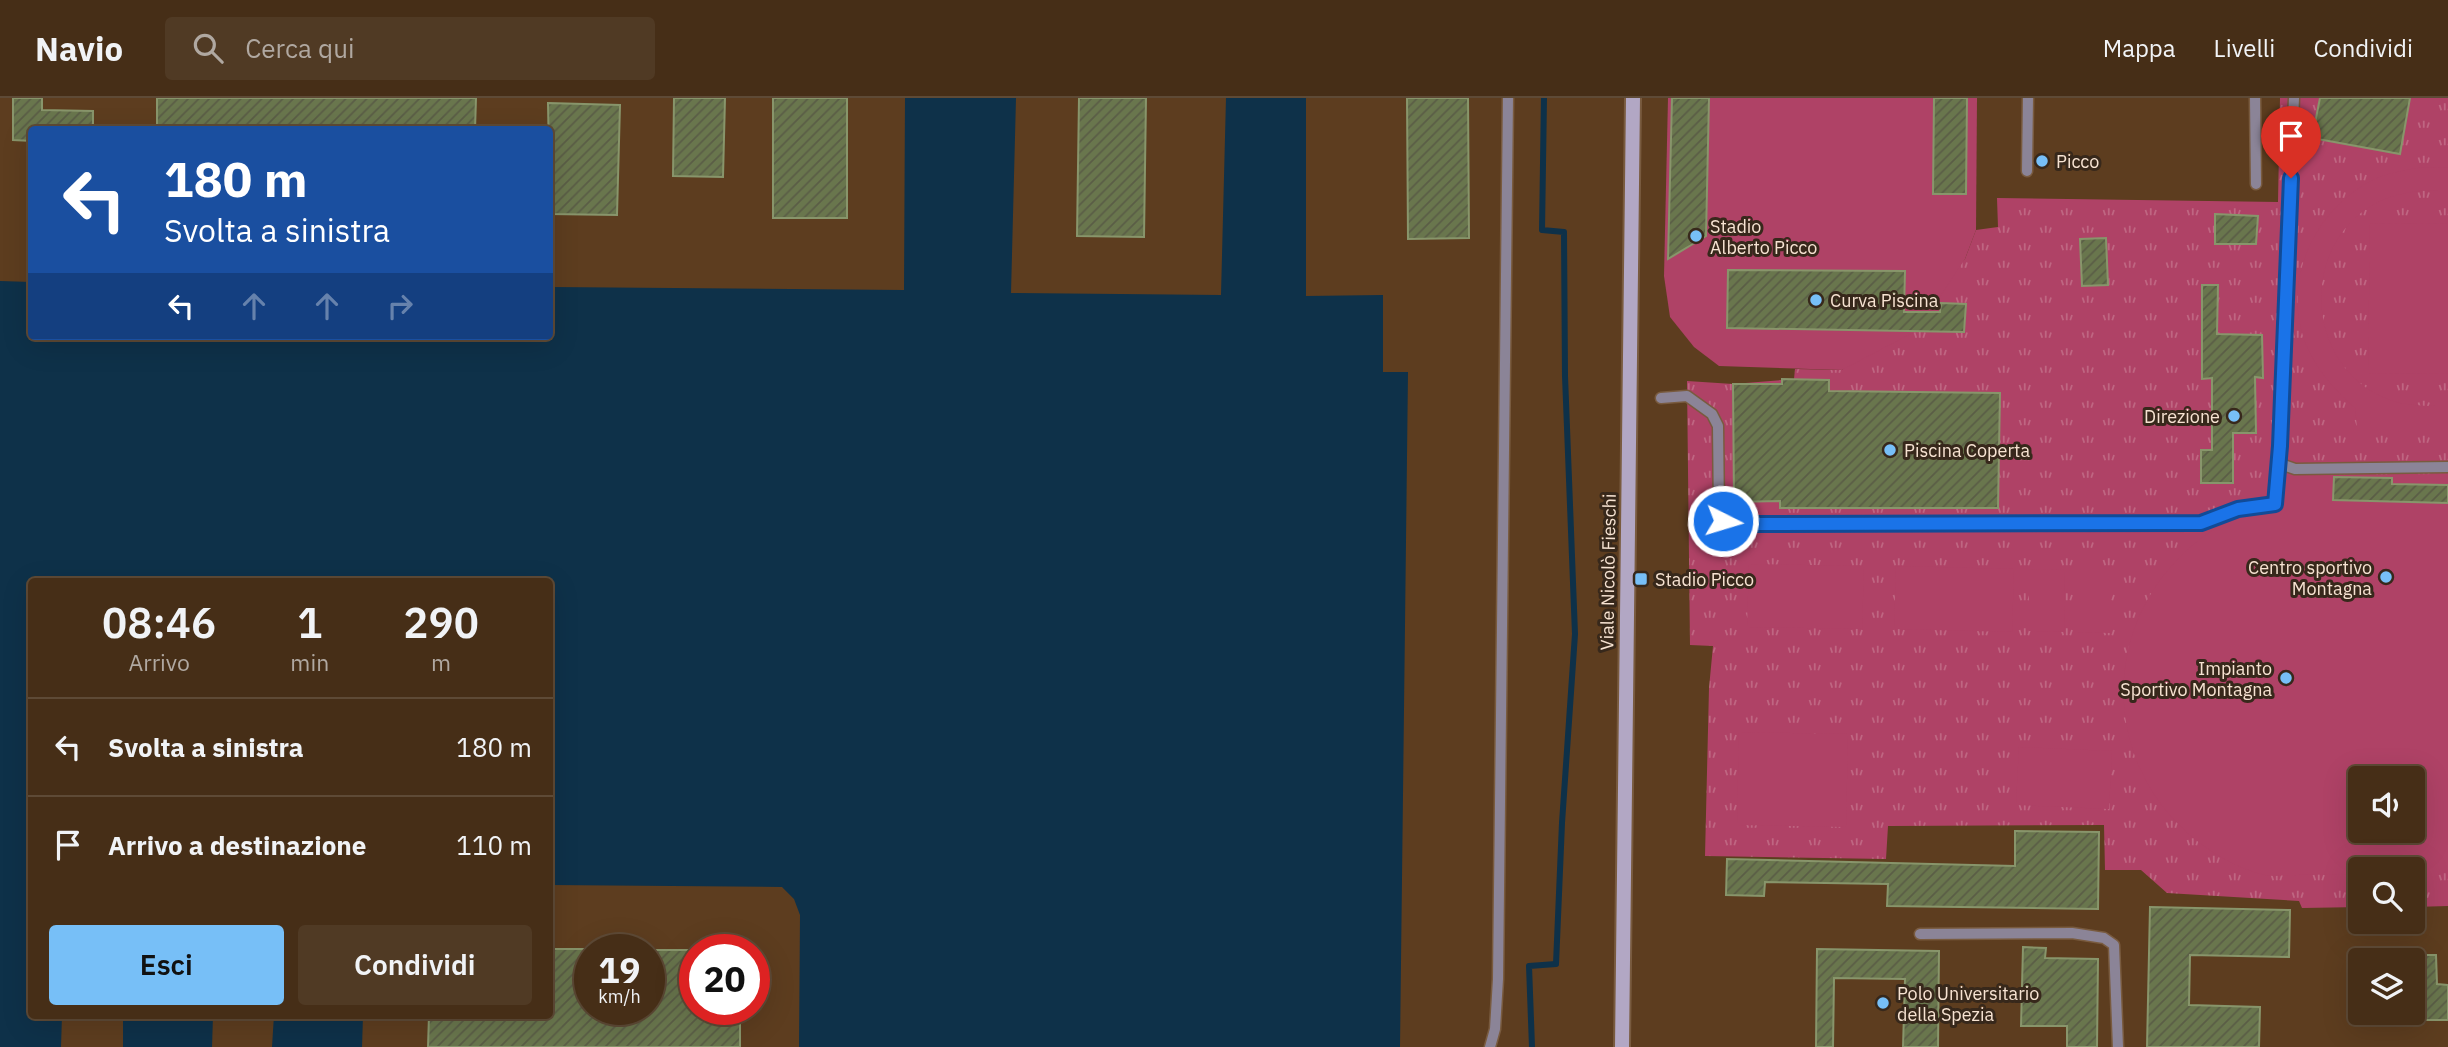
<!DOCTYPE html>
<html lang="it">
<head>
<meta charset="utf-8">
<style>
  body { margin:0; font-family:"IBM Plex Sans",sans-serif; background:#503a24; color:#f1f3f6; height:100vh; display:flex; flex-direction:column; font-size:26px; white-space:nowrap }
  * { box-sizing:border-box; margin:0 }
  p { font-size:23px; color:#b0a8a1 }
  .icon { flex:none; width:38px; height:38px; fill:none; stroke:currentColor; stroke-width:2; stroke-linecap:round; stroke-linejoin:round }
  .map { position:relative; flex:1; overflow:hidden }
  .details { position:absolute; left:28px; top:480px; width:525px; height:441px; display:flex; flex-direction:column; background:#462e17; border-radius:7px; box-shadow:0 7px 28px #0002,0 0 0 2px #5e4a36 }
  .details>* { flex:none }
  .guide { position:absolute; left:28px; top:28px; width:525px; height:214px; border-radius:7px; box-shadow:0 7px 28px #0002,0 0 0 2px #5e4a36; background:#1a4fa0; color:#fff; overflow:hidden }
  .controls { position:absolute; left:2348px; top:668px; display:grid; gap:14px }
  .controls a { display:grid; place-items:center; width:77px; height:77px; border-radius:7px; background:#462e17; box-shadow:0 7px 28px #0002,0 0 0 2px #5e4a36; font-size:35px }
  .speed { position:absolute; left:574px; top:836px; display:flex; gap:14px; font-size:35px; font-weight:700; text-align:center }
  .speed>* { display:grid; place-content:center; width:91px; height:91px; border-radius:50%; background:#462e17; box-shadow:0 7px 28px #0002,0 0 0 2px #5e4a36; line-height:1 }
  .speed small { font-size:18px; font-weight:400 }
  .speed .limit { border:10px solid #d22; background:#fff; color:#111 }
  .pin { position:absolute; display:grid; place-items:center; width:60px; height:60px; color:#fff; margin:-72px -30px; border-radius:50% 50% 50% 0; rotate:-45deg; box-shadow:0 0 7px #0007 }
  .pin .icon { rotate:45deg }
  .me { position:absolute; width:77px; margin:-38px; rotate:95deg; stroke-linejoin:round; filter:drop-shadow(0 0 5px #0008) }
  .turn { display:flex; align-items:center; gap:24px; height:147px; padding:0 21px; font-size:32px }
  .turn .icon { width:91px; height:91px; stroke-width:2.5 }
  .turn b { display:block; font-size:49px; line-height:60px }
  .lanes { display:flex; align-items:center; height:66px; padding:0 21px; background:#0003; justify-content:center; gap:35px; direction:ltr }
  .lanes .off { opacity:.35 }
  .eta { display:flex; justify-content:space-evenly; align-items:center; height:119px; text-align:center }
  .eta b { font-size:42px; font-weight:600; line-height:49px }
  .action { display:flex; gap:14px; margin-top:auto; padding:14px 21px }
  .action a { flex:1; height:80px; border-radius:7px; background:#77bff7; color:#111; font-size:28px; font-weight:600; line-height:80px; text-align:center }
  .action a+a { background:#503a24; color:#f1f3f6 }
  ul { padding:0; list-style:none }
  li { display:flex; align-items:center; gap:21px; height:98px; padding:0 21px; border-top:2px solid #5e4a36 }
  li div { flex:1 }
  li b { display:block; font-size:26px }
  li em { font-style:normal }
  header { display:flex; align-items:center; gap:42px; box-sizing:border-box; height:98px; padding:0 35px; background:#462e17; border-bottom:2px solid #5e4a36 }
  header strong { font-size:33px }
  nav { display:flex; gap:38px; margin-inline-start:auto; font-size:24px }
  .search { width:490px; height:63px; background:#503a24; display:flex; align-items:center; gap:18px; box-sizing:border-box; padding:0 24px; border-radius:7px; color:#b0a8a1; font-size:26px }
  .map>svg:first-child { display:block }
  .park { fill:url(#park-tufts); fill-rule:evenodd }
  .pitch { fill:#af4266; fill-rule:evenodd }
  .water { fill:#0e3149 }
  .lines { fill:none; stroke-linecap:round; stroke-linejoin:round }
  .stream { stroke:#0e3149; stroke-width:6 }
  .building { fill:url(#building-hatch); stroke:#88956b; stroke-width:2 }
  .lane-casing { stroke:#795b3f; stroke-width:13 }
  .secondary-casing { stroke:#795b3f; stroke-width:18 }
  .lane { stroke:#8b8497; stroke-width:10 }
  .secondary { stroke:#b2a7c4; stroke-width:14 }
  .route-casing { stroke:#114b97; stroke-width:18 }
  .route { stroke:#1a73e8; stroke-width:12 }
  .poi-dot { fill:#77bff7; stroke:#37281b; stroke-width:2.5 }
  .labels { text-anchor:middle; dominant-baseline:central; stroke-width:6; stroke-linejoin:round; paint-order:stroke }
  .poi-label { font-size:18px; fill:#f7e3d2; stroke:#37281b; text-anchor:start }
  .street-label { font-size:18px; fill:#f7e3d2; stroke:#37281b }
</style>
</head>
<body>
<header>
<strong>Navio</strong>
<div class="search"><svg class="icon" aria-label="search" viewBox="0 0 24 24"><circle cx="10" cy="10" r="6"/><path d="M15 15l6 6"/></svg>Cerca qui</div>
<nav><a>Mappa</a><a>Livelli</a><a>Condividi</a></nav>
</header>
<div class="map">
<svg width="2448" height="949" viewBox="0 0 2448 949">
  <defs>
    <pattern id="park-tufts" width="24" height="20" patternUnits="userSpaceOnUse" patternTransform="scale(1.75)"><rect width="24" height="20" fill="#af4266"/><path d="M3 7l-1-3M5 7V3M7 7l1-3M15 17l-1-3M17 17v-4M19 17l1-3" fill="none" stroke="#bf6682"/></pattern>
    <pattern id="building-hatch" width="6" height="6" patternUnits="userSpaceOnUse" patternTransform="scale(1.75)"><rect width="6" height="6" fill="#69764d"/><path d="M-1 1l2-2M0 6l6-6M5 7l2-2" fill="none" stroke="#5a5d46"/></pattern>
  </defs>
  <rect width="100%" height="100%" fill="#5d3d1f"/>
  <path class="park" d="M2280,0H2448V808L2413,809V772H2361V809L2302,810L2299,803L2167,795L2141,772H2105L2104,727L1888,728L1886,761L1705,758L1709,590L1713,548L1690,547L1687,283L1733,286L1794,281L1795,271L1842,272L1965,161L1976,132L1998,129L1997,100L2278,104ZM2361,681H2413V733H2361Z"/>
  <g class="pitch">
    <path d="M1668,0H1977L1976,132L1965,161L1918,232L1842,272L1719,268L1694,249L1670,219L1664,178Z"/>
    <path d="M2424,69L2448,70V92C2425,92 2402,93 2380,103C2293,146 2305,281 2400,305C2416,308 2432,308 2448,308V329H2357L2355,310C2337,294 2322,278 2311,257C2278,194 2309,118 2367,85C2385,75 2404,72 2424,69Z"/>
    <path d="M2370,125L2448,126V276L2368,275Z"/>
    <path d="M2448,376V775H2413V772H2361V776C2339,776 2318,777 2297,777C2287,777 2275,779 2265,777C2238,771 2211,755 2190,737C2104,664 2101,533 2184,455C2211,429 2244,412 2282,409L2284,377ZM2361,681H2413V733H2361Z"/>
    <path d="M1749,466L1864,468L1862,531L1747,529Z"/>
    <path d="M1896,468L2014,471L2012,534L1894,531Z"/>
    <path d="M2029,471L2065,472L2064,534L2029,533Z"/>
    <path d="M2076,472H2111V535L2076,534Z"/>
    <path d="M1739,634L1848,636L1846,729L1737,727Z"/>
    <path d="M2019,649L2112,653L2109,711L2016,707Z"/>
  </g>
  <g class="water">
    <path d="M905,0H1016L1011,195L1221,197L1226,0H1306V198L1383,197V274H1408L1400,949H799L800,817L794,801L782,789L550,787V483H32V917H62L61,949H0V183L31,184L32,238H550V189L904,192Z"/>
    <path d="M123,917H213L212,949H123Z"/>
    <path d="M274,917H363L362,949H272Z"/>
  </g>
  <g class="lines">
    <path class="stream" d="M1532,949L1529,868L1556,866L1562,725L1575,536L1565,278L1564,134L1542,132L1544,0"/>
  </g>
  <g class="building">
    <path d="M13,0H42V12L93,13V32H32V43L13,42Z"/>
    <path d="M157,0H476L475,32H157Z"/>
    <path d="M674,0H725L723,79L673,78Z"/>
    <rect x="773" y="0" width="74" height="120"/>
    <path d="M1079,0H1146L1144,139L1077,138Z"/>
    <path d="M1407,0H1468L1469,140L1408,141Z"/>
    <path d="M1672,0H1709L1706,138L1668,161Z"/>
    <path d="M1934,0H1967L1966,96H1933Z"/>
    <path d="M2320,0H2410L2400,56L2312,40Z"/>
    <path d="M548,5L620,7L617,117L550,116Z"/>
    <path d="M2215,116L2258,118L2256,146H2215Z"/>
    <path d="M2106,140L2108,187L2082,188L2080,141Z"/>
    <path d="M1728,172L1905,173L1904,214H1940L1941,205L1966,206L1964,234L1727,230Z"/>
    <path d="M2202,187H2218L2217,236L2262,237L2263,280L2255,279L2256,335H2233V385H2201V352H2212V280L2202,281Z"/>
    <path d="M1782,281L1829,282V293L2000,295L1998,410H1780V403L1734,404L1733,286H1782Z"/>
    <path d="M2334,379L2392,380V386L2448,387V405L2333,402Z"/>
    <path d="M2015,733L2099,734L2098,811L1887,808L1888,786L1765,784L1764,798L1726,797L1727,761L2015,768Z"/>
    <path d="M2150,809L2290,812L2289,859L2190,857L2189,907L2260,909L2259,949H2147Z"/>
    <path d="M2023,849L2046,850L2045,860L2098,861L2097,949H2067V928H2021Z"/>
    <path d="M550,851H590V912H649V852H695V912H740V949H428L429,917H550Z"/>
    <path d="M1817,851L1939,853L1938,949H1903L1905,881L1834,880L1833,949H1816Z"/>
    <path d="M2413,857H2436L2437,886L2448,887V922H2424L2423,899H2413Z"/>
  </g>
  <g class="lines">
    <defs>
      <g id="lane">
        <path d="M2255,0L2256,86"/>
        <path d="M2294,0L2278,365L2295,371L2448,369"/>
        <path d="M2027,73L2028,0"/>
        <path d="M1661,300L1687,298L1712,316L1718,328L1719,416L1723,423L1732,425H2201L2238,411L2275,406L2278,365"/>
        <path d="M1920,836L2072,835L2104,840L2114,847L2118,949"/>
        <path d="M1490,949L1495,931L1498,881L1508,0"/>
      </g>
      <path id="secondary" d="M1622,949L1633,0"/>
    </defs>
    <use href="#lane" class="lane-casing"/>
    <use href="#secondary" class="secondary-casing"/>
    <use href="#lane" class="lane"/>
    <use href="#secondary" class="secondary"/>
  </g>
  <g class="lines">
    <defs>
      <path id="route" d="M1723,423L1741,426L2201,425L2238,411L2275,406L2280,348L2291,80"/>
    </defs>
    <use href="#route" class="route-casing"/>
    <use href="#route" class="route"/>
  </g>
  <g class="poi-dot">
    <circle cx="2042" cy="63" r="7"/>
    <circle cx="1696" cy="138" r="7"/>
    <circle cx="1816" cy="202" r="7"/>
    <circle cx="2234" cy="318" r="7"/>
    <circle cx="1890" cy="352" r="7"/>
    <circle cx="2386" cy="479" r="7"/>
    <rect x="1634" y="474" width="14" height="14" rx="3.5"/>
    <circle cx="2286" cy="580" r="7"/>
    <circle cx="1883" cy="905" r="7"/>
  </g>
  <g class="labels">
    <g class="poi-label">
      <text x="2056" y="63">Picco</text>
      <text x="1710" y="128">Stadio<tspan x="1710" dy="21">Alberto Picco</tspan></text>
      <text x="1830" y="202">Curva Piscina</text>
      <text x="2220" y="318" text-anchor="end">Direzione</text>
      <text x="1904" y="352">Piscina Coperta</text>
      <text x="2372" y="469" text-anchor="end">Centro sportivo<tspan x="2372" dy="21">Montagna</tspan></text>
      <text x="1655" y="481">Stadio Picco</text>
      <text x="2272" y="570" text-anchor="end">Impianto<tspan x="2272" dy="21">Sportivo Montagna</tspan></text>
      <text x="1897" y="895">Polo Universitario<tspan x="1897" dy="21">della Spezia</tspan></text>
    </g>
    <g class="street-label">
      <text transform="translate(1608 474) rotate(-89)">Viale Nicolò Fieschi</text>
    </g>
  </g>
</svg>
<div class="controls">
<a><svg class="icon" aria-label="sound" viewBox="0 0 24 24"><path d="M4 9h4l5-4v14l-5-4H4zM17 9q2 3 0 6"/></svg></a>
<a><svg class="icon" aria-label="search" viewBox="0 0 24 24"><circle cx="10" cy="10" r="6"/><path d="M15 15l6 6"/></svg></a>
<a><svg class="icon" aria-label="layers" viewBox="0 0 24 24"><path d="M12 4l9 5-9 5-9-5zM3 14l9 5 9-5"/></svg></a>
</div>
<div class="speed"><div>19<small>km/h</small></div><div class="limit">20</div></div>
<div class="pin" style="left:2291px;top:80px;background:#d93025"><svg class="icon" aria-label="arrive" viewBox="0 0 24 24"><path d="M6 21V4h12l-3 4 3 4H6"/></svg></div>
<svg class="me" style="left:1723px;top:423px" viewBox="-20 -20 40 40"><circle r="17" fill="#1a73e8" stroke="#fff" stroke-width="3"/><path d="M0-11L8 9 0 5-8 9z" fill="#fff"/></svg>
<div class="guide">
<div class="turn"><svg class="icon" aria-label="left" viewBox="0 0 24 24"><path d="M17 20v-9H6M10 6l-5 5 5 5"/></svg><div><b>180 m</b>Svolta a sinistra</div></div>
<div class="lanes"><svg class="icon" aria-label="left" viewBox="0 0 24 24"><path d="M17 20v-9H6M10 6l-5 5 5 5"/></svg><svg class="icon off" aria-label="ahead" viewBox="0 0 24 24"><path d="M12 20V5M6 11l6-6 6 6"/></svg><svg class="icon off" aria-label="ahead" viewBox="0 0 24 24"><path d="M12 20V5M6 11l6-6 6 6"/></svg><svg class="icon off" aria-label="right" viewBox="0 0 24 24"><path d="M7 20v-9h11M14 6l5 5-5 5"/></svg></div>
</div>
<section class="details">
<div class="eta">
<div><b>08:46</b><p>Arrivo</p></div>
<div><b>1</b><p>min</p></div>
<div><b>290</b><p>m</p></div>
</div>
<ul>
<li><svg class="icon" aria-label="left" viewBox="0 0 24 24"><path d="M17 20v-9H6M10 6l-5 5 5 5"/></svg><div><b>Svolta a sinistra</b></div><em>180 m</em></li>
<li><svg class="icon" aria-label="arrive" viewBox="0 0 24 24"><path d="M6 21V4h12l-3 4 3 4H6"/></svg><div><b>Arrivo a destinazione</b></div><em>110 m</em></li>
</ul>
<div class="action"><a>Esci</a><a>Condividi</a></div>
</section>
</div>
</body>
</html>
